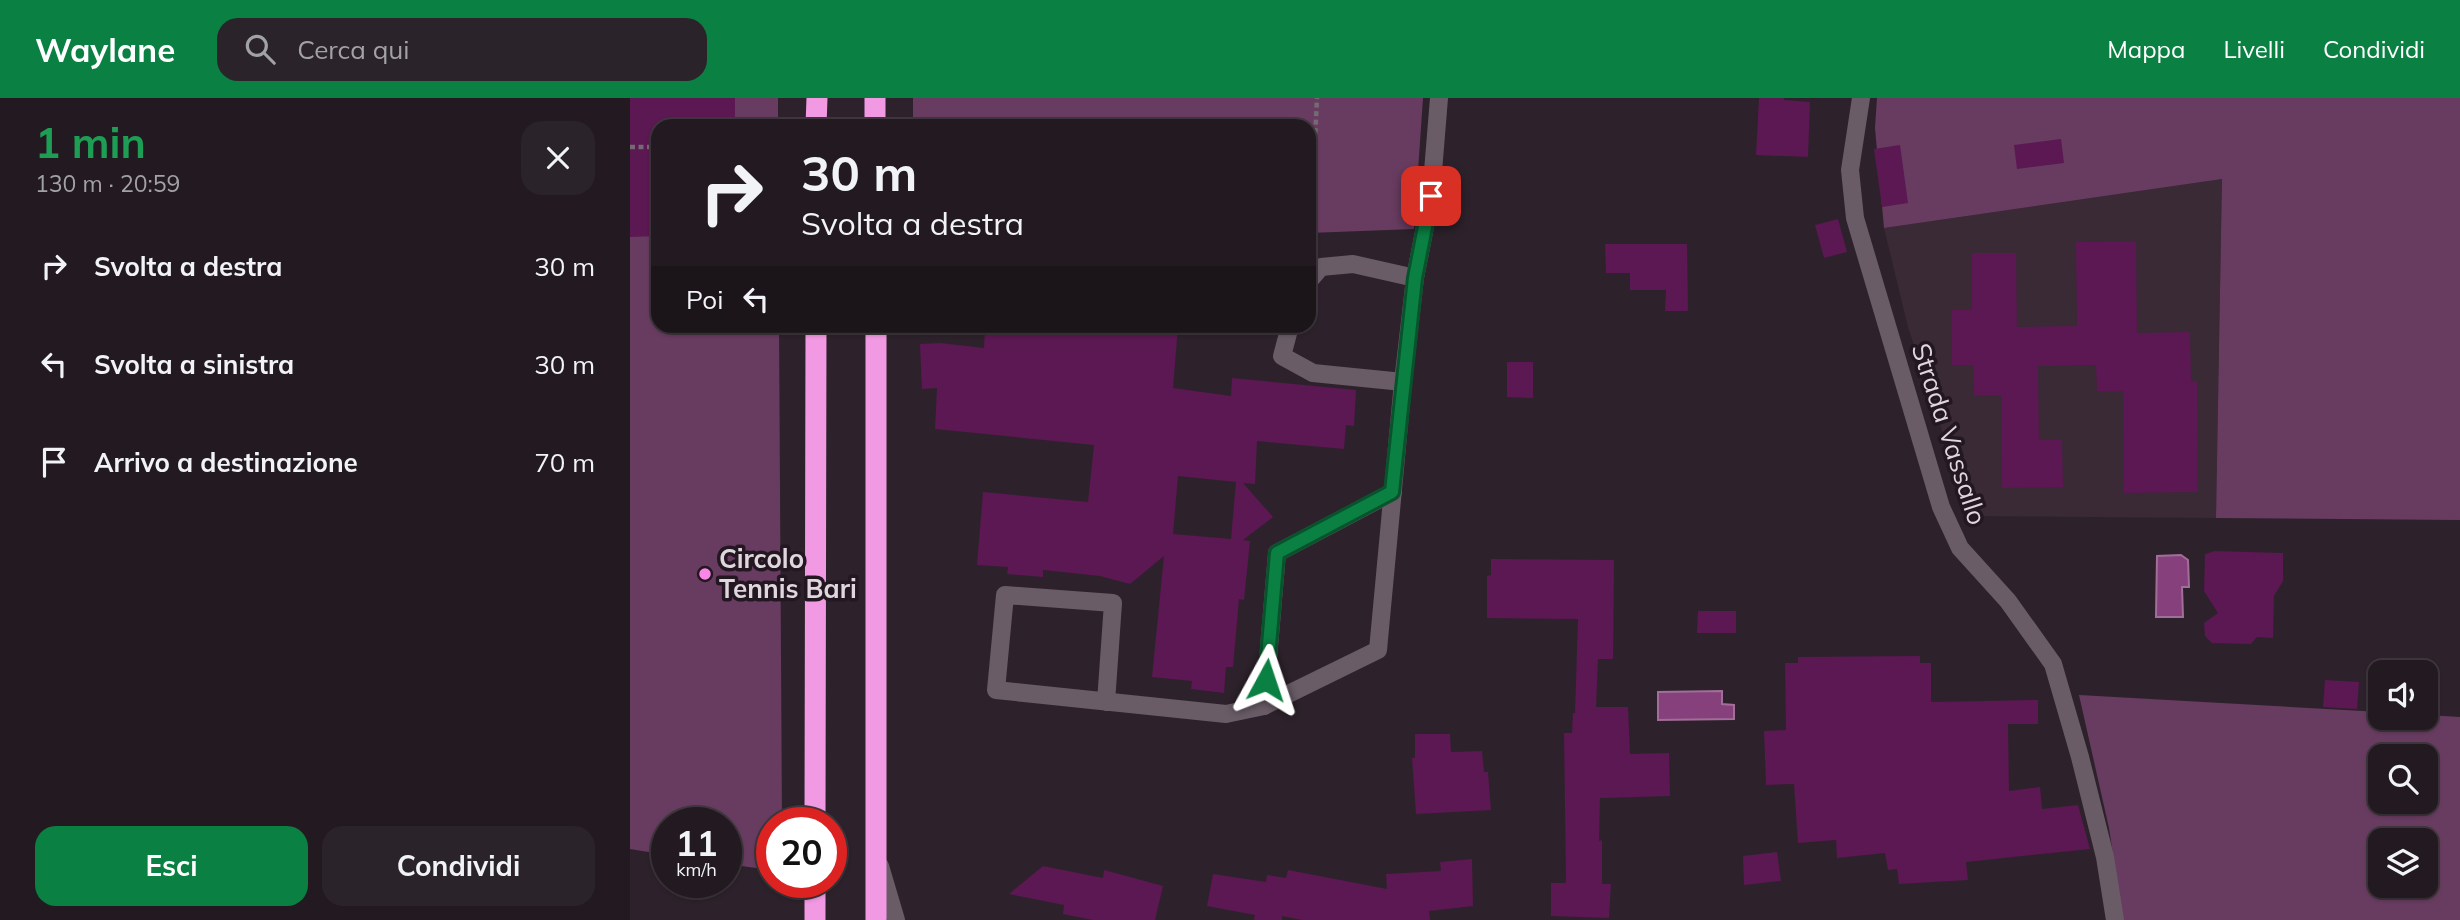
<!DOCTYPE html>
<html lang="it">
<meta charset="utf-8">
<style>
:root{--surface:#221a20;--page:#2a2329;--text:#f1f3f6;--muted:#a2a1a5;--line:#3f383e;--accent:#0b8043}
body{margin:0;font-family:Mulish,sans-serif;background:var(--page);color:var(--text);height:100vh;display:flex;flex-direction:column;font-size:26px;white-space:nowrap}
*{box-sizing:border-box;margin:0}
p{font-size:23px;color:var(--muted)}
.icon{flex:none;width:38px;height:38px;fill:none;stroke:currentColor;stroke-width:2;stroke-linecap:round;stroke-linejoin:round}
.map{position:relative;flex:1;overflow:hidden}
.panel{display:flex;flex-direction:column;background:var(--surface);width:630px}
.panel>*{flex:none}
.top-card{position:absolute;left:21px;top:21px;width:665px;height:214px;border-radius:21px;box-shadow:0 2px 5px #0004,0 0 0 2px var(--line);background:#221a20;color:var(--text);overflow:hidden}
.tools{position:absolute;left:1738px;top:562px;display:grid;gap:14px}
.tools a{display:grid;place-items:center;width:70px;height:70px;border-radius:14px;background:var(--surface);box-shadow:0 2px 5px #0004,0 0 0 2px var(--line);font-size:35px}
.speed{position:absolute;left:21px;top:709px;display:flex;gap:14px;font-size:35px;font-weight:700;text-align:center}
.speed>*{display:grid;place-content:center;width:91px;height:91px;border-radius:50%;background:var(--surface);box-shadow:0 2px 5px #0004,0 0 0 2px var(--line);line-height:1}
.speed small{font-size:18px;font-weight:400}
.speed .limit{border:10px solid #d22;background:#fff;color:#111}
.pin{position:absolute;display:grid;place-items:center;width:60px;height:60px;color:#fff;margin:-30px;border-radius:14px;box-shadow:0 4px 10px #0006}
.me{position:absolute;width:77px;margin:-38px;rotate:5deg;stroke-linejoin:round;filter:drop-shadow(0 0 5px #0008)}
.turn{display:flex;align-items:center;gap:24px;height:147px;padding:0 35px;font-size:32px}
.turn .icon{width:91px;height:91px;stroke-width:2.5}
.turn b{display:block;font-size:49px;line-height:60px}
.then{display:flex;align-items:center;height:66px;padding:0 35px;background:#0003;gap:14px;font-size:26px}
.round{display:grid;place-items:center;flex:none;width:74px;height:74px;border-radius:21px;background:var(--page)}
.overview{display:flex;align-items:center;justify-content:space-between;height:119px;padding:0 35px}
h1{font-size:42px;font-weight:700;line-height:52px;color:#1e9e55}
.primary-button{display:flex;gap:14px;margin-top:auto;padding:14px 35px}
.primary-button a{flex:1;height:80px;border-radius:21px;background:var(--accent);color:#fff;font-size:28px;font-weight:700;line-height:80px;text-align:center}
.primary-button a+a{background:var(--page);color:var(--text)}
ul{padding:0;list-style:none}
li{display:flex;align-items:center;gap:21px;height:98px;padding:0 35px}
li div{flex:1}
li b{display:block;font-size:26px}
li em{font-style:normal}
header{display:flex;align-items:center;gap:42px;box-sizing:border-box;height:98px;padding:0 35px;background:var(--accent);color:#fff}
header strong{font-size:33px}
nav{display:flex;gap:38px;margin-inline-start:auto;font-size:24px}
.search{width:490px;height:63px;background:var(--page);display:flex;align-items:center;gap:18px;box-sizing:border-box;padding:0 24px;border-radius:21px;color:var(--muted);font-size:26px}
main{display:flex;flex:1;min-height:0}
.map>svg:first-child{display:block}
.built{fill:#392a36}
.green{fill:#683c60;fill-rule:evenodd}
.water{fill:#86417c;stroke:#a16e99;stroke-width:2}
.building{fill:#5b1852;fill-rule:evenodd}
.lines{fill:none;stroke-linecap:round;stroke-linejoin:round}
.path{stroke:#746a72;stroke-width:4.5;stroke-dasharray:5 3.5;stroke-linecap:butt}
.minor{stroke:#695c67;stroke-width:18}
.highway{stroke:#f299e3;stroke-width:21}
.route-casing{stroke:#07532c;stroke-width:18}
.route{stroke:#0b8043;stroke-width:12}
.poi-dot{fill:#fa87e7;stroke:#231821;stroke-width:2.5}
.labels{text-anchor:middle;stroke-width:7;stroke-linejoin:round;paint-order:stroke}
.street-label{font-size:26px;fill:#dfd7dd;stroke:#231821}
.poi-label{font-size:26px;font-weight:bold;fill:#dfd7dd;stroke:#231821;text-anchor:start}
</style>
<header>
<strong>Waylane</strong>
<div class="search"><svg class="icon" aria-label="search" viewBox="0 0 24 24"><circle cx="10" cy="10" r="6"/><path d="M15 15l6 6"/></svg>Cerca qui</div>
<nav><a>Mappa</a><a>Livelli</a><a>Condividi</a></nav>
</header>
<main>
<section class="panel">
<div class="overview"><div><h1>1 min</h1><p>130 m · 20:59</p></div><a class="round"><svg class="icon" aria-label="close" viewBox="0 0 24 24"><path d="M6 6l12 12M18 6L6 18"/></svg></a></div>
<ul>
<li><svg class="icon" aria-label="right" viewBox="0 0 24 24"><path d="M7 20v-9h11M14 6l5 5-5 5"/></svg><div><b>Svolta a destra</b></div><em>30 m</em></li>
<li><svg class="icon" aria-label="left" viewBox="0 0 24 24"><path d="M17 20v-9H6M10 6l-5 5 5 5"/></svg><div><b>Svolta a sinistra</b></div><em>30 m</em></li>
<li><svg class="icon" aria-label="arrive" viewBox="0 0 24 24"><path d="M6 21V4h12l-3 4 3 4H6"/></svg><div><b>Arrivo a destinazione</b></div><em>70 m</em></li>
</ul>
<div class="primary-button"><a>Esci</a><a>Condividi</a></div>
</section>
<div class="map">
<svg width="1830" height="822" viewBox="0 0 1830 822">
<rect width="100%" height="100%" fill="#2d222b"/>
<polygon class="built" points="1592,81 1586,420 1340,418 1278,229 1254,130"/>
<g class="green">
<polygon points="0,0 148,0 148,28 28,28 28,228 149,228 152,724 142,724 142,772 96,766 96,724 37,724 37,757 0,751"/>
<polygon points="283,0 793,0 784,131 679,135 679,28 283,28"/>
<polygon points="1247,0 1830,0 1830,422 1586,420 1592,81 1254,130 1245,30"/>
<path d="M1449 597 1750 614V620H1796V617L1830 619V822H1493L1479 730ZM1750 658H1796V704H1750ZM1750 742H1796V788H1750Z"/>
</g>
<g class="water">
<polygon points="1551,457 1558,462 1559,489 1552,489 1553,519 1526,519 1527,458"/>
<polygon points="1092,593 1092,606 1104,607 1104,621 1028,622 1028,594"/>
</g>
<g class="building">
<polygon points="0,0 105,0 105,28 28,28 28,138 0,139"/>
<polygon points="1129,0 1154,0 1154,2 1180,4 1178,59 1126,57"/>
<polygon points="1431,41 1434,65 1387,71 1384,47"/>
<polygon points="1270,47 1278,105 1252,109 1244,51"/>
<polygon points="1208,121 1217,154 1194,160 1185,127"/>
<polygon points="1506,143 1507,235 1560,234 1561,284 1567,283 1568,394 1494,395 1493,293 1467,293 1466,267 1408,268 1409,342 1432,342 1433,389 1372,390 1371,297 1344,297 1343,267 1322,267 1321,212 1342,212 1342,155 1386,155 1387,229 1447,228 1446,144"/>
<polygon points="975,146 1057,146 1058,213 1035,213 1036,192 1000,192 1000,175 976,175"/>
<path d="M355 228H548L543 290 601 298 602 280 726 292 724 328 716 327 714 351 627 343 625 386 613 385 643 419 613 442 620 443 614 502 609 501 603 569H596L594 595 561 591 562 583 522 579 534 458 500 486 470 478 413 472V479L377 476 378 469 347 467 353 394 458 404 464 347 305 331 307 290 292 291 290 246 310 245 354 250ZM548 378 606 384 601 441 543 436Z"/>
<polygon points="877,264 903,264 903,300 877,299"/>
<polygon points="1585,453 1653,455 1653,483 1644,498 1643,540 1627,539 1621,546 1582,545 1575,538 1574,525 1588,515 1574,493 1575,456"/>
<polygon points="861,461 984,462 983,561 968,561 966,609 998,609 1000,656 1039,655 1040,698 970,700 969,743 972,742 972,786 981,786 979,820 921,818 921,785 936,785 934,635 942,635 943,615 945,615 948,521 857,520 857,478 861,477"/>
<polygon points="1068,513 1106,513 1106,535 1067,535"/>
<polygon points="1290,558 1290,565 1301,565 1301,604 1408,602 1408,626 1378,626 1379,693 1410,689 1412,711 1448,707 1460,751 1336,764 1338,782 1269,786 1267,771 1258,772 1255,755 1207,760 1206,742 1168,745 1164,686 1136,687 1134,633 1156,632 1155,565 1168,565 1168,559"/>
<polygon points="1695,582 1729,584 1727,611 1693,609"/>
<polygon points="785,636 820,636 821,654 852,653 854,674 858,674 861,712 786,716 782,660 785,660"/>
<polygon points="1147,754 1151,783 1114,787 1113,758"/>
<polygon points="842,761 843,808 799,813 800,822 672,822 652,818 652,822 624,822 625,817 577,808 583,776 636,784 637,777 656,780 658,772 757,791 756,776 811,773 810,764"/>
<polygon points="413,768 473,780 474,772 533,788 525,822 463,822 433,816 434,807 379,796"/>
</g>
<g class="lines">
<g class="path">
<polyline points="0,49 28,49"/>
<polyline points="682,103 687,0"/>
</g>
<g class="minor">
<polyline points="1231,0 1220,72 1225,120 1311,409 1330,450 1378,503 1423,566 1450,659 1475,759 1485,822"/>
<polyline points="679,183 691,169 723,166 785,180"/>
<polyline points="660,228 652,258 683,275 773,284"/>
<polyline points="476,604 483,505 375,497 366,592 596,616 634,608 748,552 773,284 785,180 801,98 809,0"/>
<polyline points="634,608 647,455 763,394"/>
<polyline points="250,768 266,822"/>
</g>
<g class="highway">
<polyline points="245,0 245,28"/>
<polyline points="186,28 187,0"/>
<polyline points="246,228 246,822"/>
<polyline points="185,724 186,228"/>
<polyline points="185,822 185,784"/>
</g>
</g>
<g class="lines">
<g class="route-casing">
<polyline id="route" points="636,582 647,455 762,394 785,180 801,98"/>
</g>
<use href="#route" class="route"/>
</g>
<circle class="poi-dot" cx="75" cy="476" r="7"/>
<g class="labels">
<g class="street-label">
<text transform="translate(1319 336) rotate(72)" y="9">Strada Vassallo</text>
</g>
<g class="poi-label">
<text x="89" y="470">Circolo<tspan x="89" dy="30">Tennis Bari</tspan></text>
</g>
</g>
</svg>
<div class="tools">
<a><svg class="icon" aria-label="sound" viewBox="0 0 24 24"><path d="M4 9h4l5-4v14l-5-4H4zM17 9q2 3 0 6"/></svg></a>
<a><svg class="icon" aria-label="search" viewBox="0 0 24 24"><circle cx="10" cy="10" r="6"/><path d="M15 15l6 6"/></svg></a>
<a><svg class="icon" aria-label="layers" viewBox="0 0 24 24"><path d="M12 4l9 5-9 5-9-5zM3 14l9 5 9-5"/></svg></a>
</div>
<div class="speed"><div>11<small>km/h</small></div><div class="limit">20</div></div>
<div class="pin" style="left:801px;top:98px;background:#d93025"><svg class="icon" aria-label="arrive" viewBox="0 0 24 24"><path d="M6 21V4h12l-3 4 3 4H6"/></svg></div>
<svg class="me" style="left:636px;top:582px" viewBox="-20 -20 40 40"><path d="M0-17L14 15 0 8-14 15z" fill="#0b8043" stroke="#fff" stroke-width="4"/></svg>
<div class="top-card">
<div class="turn"><svg class="icon" aria-label="right" viewBox="0 0 24 24"><path d="M7 20v-9h11M14 6l5 5-5 5"/></svg><div><b>30 m</b>Svolta a destra</div></div>
<div class="then">Poi<svg class="icon" aria-label="left" viewBox="0 0 24 24"><path d="M17 20v-9H6M10 6l-5 5 5 5"/></svg></div>
</div>
</div>
</main>
